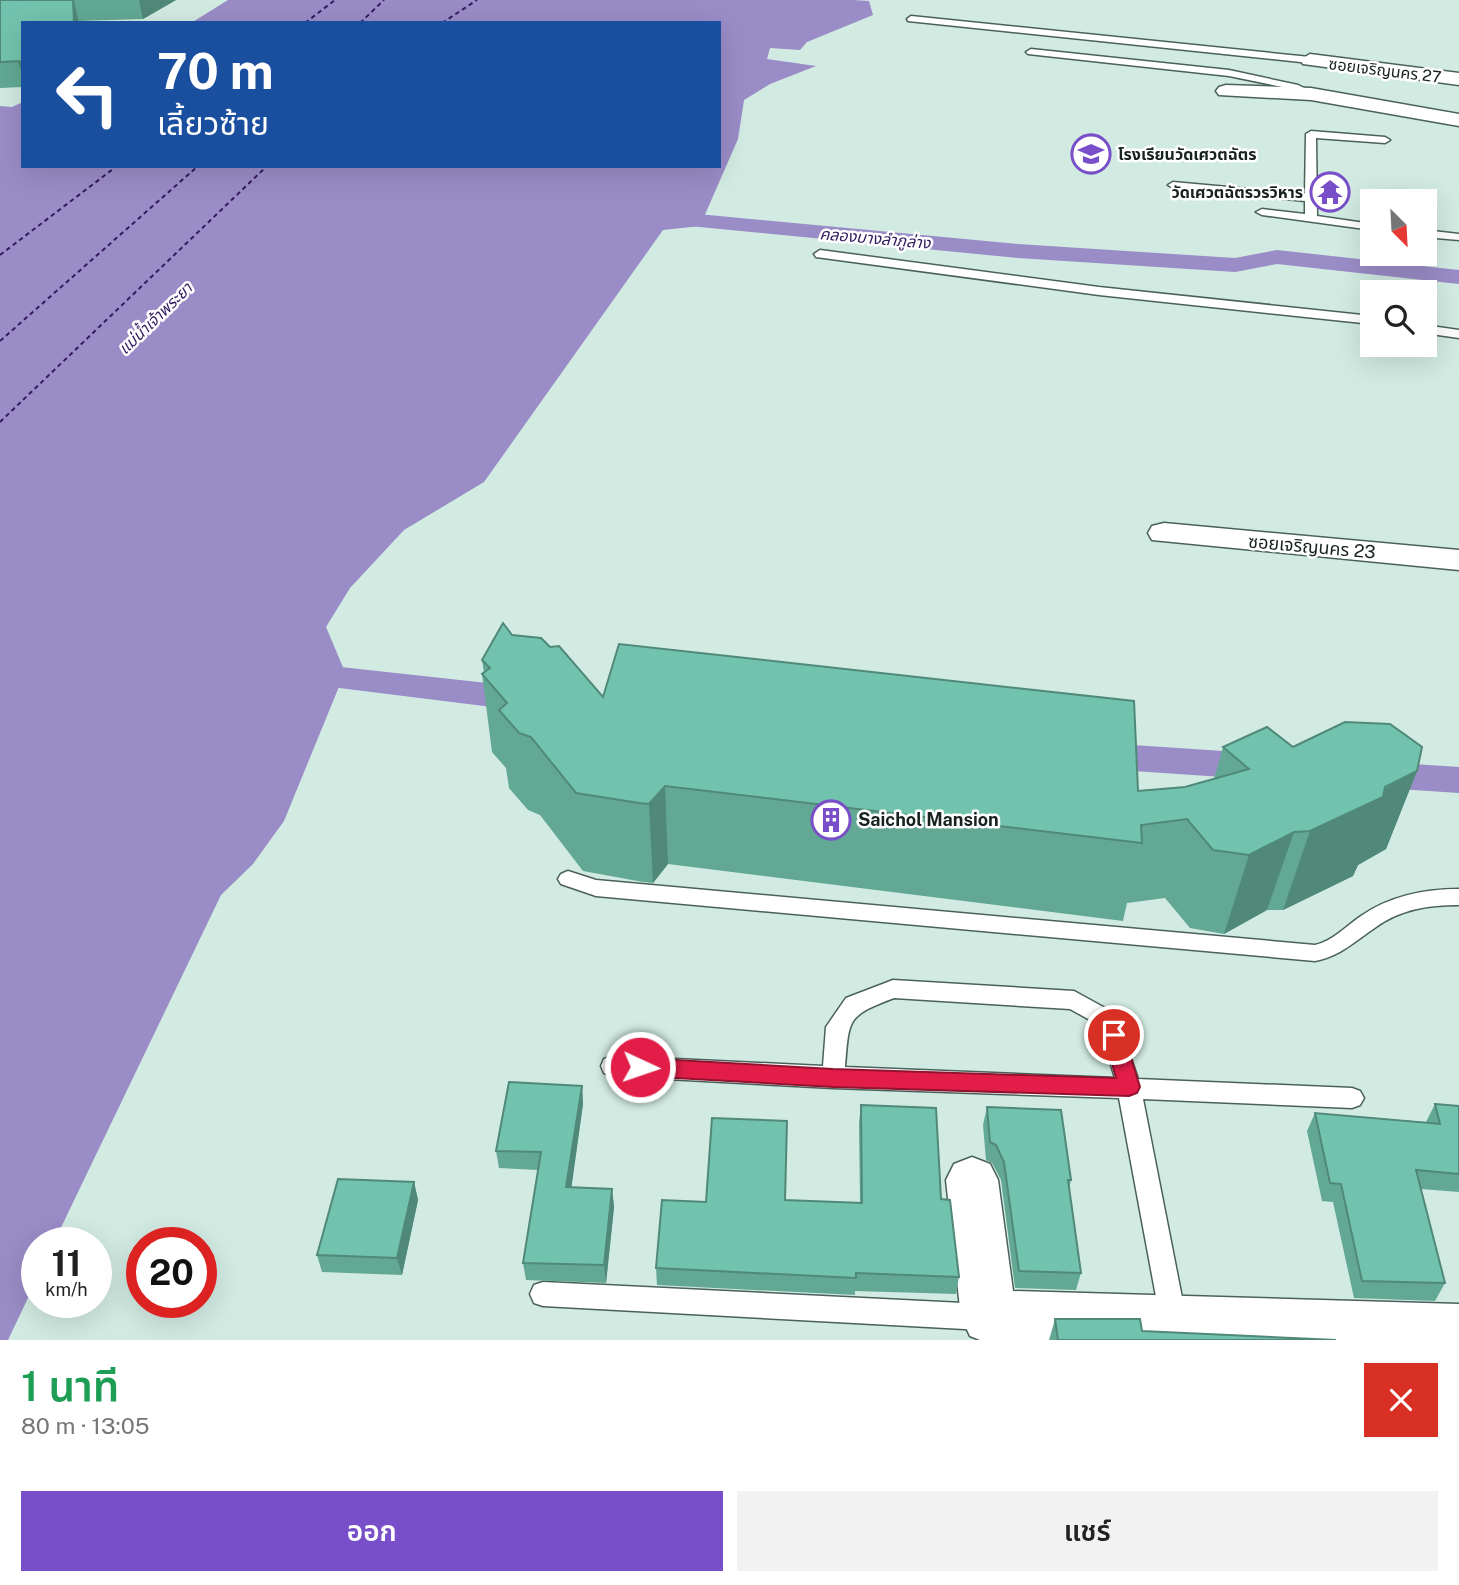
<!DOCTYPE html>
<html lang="th">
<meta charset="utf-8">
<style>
:root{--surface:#fff;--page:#f2f2f2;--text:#222;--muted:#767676;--accent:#784fc8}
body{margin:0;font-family:"Public Sans","Noto Sans Thai",sans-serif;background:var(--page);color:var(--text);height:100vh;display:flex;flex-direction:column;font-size:26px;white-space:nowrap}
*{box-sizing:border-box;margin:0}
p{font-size:23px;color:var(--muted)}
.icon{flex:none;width:38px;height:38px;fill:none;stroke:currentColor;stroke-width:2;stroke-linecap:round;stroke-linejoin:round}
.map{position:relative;height:1340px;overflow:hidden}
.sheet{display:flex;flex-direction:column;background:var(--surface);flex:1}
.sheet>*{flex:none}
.guide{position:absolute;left:21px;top:21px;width:700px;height:147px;border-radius:0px;box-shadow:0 7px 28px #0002;background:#1a4fa0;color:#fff;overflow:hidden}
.needle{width:46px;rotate:156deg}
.controls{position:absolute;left:1360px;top:189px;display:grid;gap:14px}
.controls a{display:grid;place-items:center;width:77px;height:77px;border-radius:0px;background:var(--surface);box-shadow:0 7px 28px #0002;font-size:35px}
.speed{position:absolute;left:21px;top:1227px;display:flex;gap:14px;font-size:35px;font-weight:700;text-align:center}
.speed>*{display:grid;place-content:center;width:91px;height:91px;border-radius:50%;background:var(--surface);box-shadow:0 7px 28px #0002;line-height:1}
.speed small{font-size:18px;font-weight:400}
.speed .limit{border:10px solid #d22;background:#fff;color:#111}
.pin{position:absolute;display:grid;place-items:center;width:60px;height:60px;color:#fff;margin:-30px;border:4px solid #fff;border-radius:50%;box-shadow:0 2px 7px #0007}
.me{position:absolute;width:77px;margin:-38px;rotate:93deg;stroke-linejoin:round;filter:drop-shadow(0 0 5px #0008)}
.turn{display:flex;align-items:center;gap:24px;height:147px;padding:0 21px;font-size:32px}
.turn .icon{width:91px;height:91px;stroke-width:2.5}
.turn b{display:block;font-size:49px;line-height:60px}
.round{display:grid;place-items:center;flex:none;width:74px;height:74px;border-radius:0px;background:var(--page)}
.head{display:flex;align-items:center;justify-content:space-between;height:119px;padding:0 21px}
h1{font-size:42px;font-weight:600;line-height:52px;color:#1e9e55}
.cta{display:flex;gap:14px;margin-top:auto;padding:14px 21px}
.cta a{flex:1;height:80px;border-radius:0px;background:var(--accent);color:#fff;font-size:28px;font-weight:600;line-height:80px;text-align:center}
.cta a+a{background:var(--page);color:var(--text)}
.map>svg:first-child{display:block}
.water{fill:#9a8cc7}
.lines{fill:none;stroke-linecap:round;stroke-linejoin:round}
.canal{fill:#9a8cc7;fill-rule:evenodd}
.ferry{stroke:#341b61;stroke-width:2;stroke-dasharray:4.5 3.5;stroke-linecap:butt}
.lane-casing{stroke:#4a615a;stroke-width:3}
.street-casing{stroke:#4a615a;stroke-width:3}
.lane{fill:#fff;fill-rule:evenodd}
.street{fill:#fff;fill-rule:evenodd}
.wall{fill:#62a895}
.shaded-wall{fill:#508879}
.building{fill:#72c3ad;stroke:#508879;stroke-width:2}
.route{fill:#e11d48;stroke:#92132f;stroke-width:2}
.labels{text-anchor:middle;stroke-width:5;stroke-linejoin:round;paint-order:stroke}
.far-street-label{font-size:16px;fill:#18221f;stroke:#fff}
.far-poi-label{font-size:16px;font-weight:bold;fill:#18221f;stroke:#fff;text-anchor:start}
.far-water-label{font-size:16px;font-style:italic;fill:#341b61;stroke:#fff}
.street-label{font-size:18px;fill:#18221f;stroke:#fff}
.poi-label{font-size:18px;font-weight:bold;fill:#18221f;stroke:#fff;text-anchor:start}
</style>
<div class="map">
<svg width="1459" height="1340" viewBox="0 0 1459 1340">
<rect width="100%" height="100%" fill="#d1eae2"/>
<polygon class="water" points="228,0 853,0 869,1 873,15 807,42 800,50 770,48 767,59 816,66 770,84 744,100 738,139 700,226 663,230 484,482 404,530 350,588 326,627 345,672 284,821 253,864 221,895 54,1242 37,1242 37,1279 8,1340 0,1340 0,106 12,107 23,102 23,166 719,166 719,23 191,23"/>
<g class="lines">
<g class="canal">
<polygon points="656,210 1018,244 1235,258 1277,250 1459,270 1459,284 1277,264 1235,272 1018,258 648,222 645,217 648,212"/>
<polygon points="295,662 532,688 545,692 550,700 545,708 532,712 283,681 277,673 283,665"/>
<polygon points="1089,742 1267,754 1280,758 1286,767 1280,776 1267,780 1089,768 1076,764 1070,755 1076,746"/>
<polygon points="1368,761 1459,767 1459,793 1368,787 1355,783 1349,774 1355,765"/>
</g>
<g class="ferry">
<polyline points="305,23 335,0"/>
<polyline points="360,23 384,0"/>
<polyline points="442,23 477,0"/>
<polyline points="0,255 117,166"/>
<polyline points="0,341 198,166"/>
<polyline points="0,422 267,166"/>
</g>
<g class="lane-casing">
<g id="lane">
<polygon points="911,16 1310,57 1315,60 1310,63 908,21 907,19"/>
<polygon points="1031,49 1229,70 1298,85 1316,94 1311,97 1292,89 1229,76 1028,54 1026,52"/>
<polygon points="1311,131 1385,137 1390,140 1385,143 1316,138 1317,216 1372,224 1372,230 1262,215 1256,212 1262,209 1305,214 1305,201 1173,188 1168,185 1173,182 1305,194 1306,134"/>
<polygon points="1424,230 1459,234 1459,240 1424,237"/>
<polygon points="820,250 1099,287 1372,316 1372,324 1099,295 816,257 814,254"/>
<polygon points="1424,325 1459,330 1459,338 1424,333"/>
<path d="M568 871 596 880 1315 945C1333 941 1346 926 1361 916 1390 896 1424 889 1459 889V905C1429 905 1401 909 1376 927 1355 941 1341 956 1315 961L596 896 561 884 558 879 561 874Z"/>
<path d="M893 980 1074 991 1116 1014 1138 1079 1352 1088 1360 1091 1364 1098 1360 1105 1352 1108 1143 1099 1186 1318 1182 1327 1173 1331 1164 1327 1160 1318 1119 1098 833 1088 612 1076 604 1073 601 1066 604 1059 612 1056 823 1066 826 1027 846 998ZM894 998 1070 1009 1099 1025 1115 1078 845 1067C849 1018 847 1016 894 998Z"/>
<polygon points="543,1282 983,1304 992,1308 996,1317 992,1326 983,1330 543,1306 534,1303 530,1294 534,1285"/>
</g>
</g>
<g class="street-casing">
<g id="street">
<polygon points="1310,54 1459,73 1459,85 1303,64 1300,60"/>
<polygon points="1226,85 1311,88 1459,114 1459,126 1311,100 1219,95 1216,91 1219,87"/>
<polygon points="1164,523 1459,550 1459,570 1152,540 1148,533 1152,526"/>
<polygon points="972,1157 990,1164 998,1180 1013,1291 1459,1304 1459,1340 980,1340 970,1336 961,1317 946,1180 954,1164"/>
</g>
</g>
<use href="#lane" class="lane"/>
<use href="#street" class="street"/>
</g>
<g class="wall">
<polygon points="0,0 176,0 143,19 79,21 79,23 23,23 23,87 0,88"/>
<polygon points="512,635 550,647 603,697 1138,791 1185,787 1214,779 1223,747 1293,747 1417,771 1386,849 1358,865 1353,876 1283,910 1267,910 1224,934 1190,928 1165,898 1127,903 1123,921 668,864 653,883 643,882 583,871 540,815 528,810 509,788 506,768 492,752 482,674 484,673 482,660"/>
<polygon points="582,1086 583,1104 571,1188 612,1189 614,1207 606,1283 526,1280 523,1263 538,1170 499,1168 496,1151"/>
<polygon points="1435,1104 1459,1106 1459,1192 1421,1189 1445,1283 1435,1301 1354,1298 1333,1202 1322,1201 1307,1131 1315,1113 1426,1122"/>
<polygon points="861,1105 941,1199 959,1277 956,1294 855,1291 855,1295 657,1285 656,1268 706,1202 785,1200 860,1203 859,1123"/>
<polygon points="987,1107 1071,1180 1069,1189 1081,1273 1076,1290 1015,1288 1001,1180 992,1163 986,1160 983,1125"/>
<polygon points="414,1182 418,1200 402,1275 322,1272 317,1255"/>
<polygon points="1055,1319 1142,1331 1336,1340 1049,1340"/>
</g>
<g class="shaded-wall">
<polygon points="73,0 74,0 79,23 74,23"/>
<polygon points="139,0 176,0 143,19"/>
<polygon points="18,61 23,61 23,77"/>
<polygon points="1417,771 1386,849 1358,865 1353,876 1283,910 1310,831"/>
<polygon points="665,786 668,864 653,883 649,804"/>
<polygon points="1294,832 1267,910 1224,934 1249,855"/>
<polygon points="582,1086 583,1104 569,1205 566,1187"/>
<polygon points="414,1182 418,1200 402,1275 397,1258"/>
<polygon points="612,1189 614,1207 606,1283 604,1265"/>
</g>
<g class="building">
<polygon points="0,0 73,0 74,23 23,23 23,61 0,62"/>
<polygon points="503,623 512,635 541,638 550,647 559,646 603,697 619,644 1134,701 1138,791 1185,787 1249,769 1223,747 1267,727 1293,747 1345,722 1390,724 1422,747 1417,771 1385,787 1383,797 1310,831 1294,832 1249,855 1213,850 1187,819 1141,825 1142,843 665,786 649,804 639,803 576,793 531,737 519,733 499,710 507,703 482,674 490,668 482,660"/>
<polygon points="509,1082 582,1086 566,1187 612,1189 604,1265 523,1263 541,1152 496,1151"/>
<polygon points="1435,1104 1459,1106 1459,1174 1416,1170 1445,1283 1362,1281 1341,1184 1330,1183 1315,1113 1440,1124"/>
<polygon points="861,1105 936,1108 941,1199 950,1200 959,1277 856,1273 856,1278 656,1268 662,1200 706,1202 712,1118 787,1121 785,1200 862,1203"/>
<polygon points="987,1107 1061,1110 1071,1180 1068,1180 1081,1273 1019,1271 1004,1162 996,1145 990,1142"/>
<polygon points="338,1179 414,1182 397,1258 317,1255"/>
<polygon points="1055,1319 1140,1319 1142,1331 1336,1340 1058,1340"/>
</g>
<polygon class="route" points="1114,1027 1121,1030 1124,1035 1140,1087 1137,1093 1129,1096 833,1087 640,1076 633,1073 630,1067 633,1061 640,1058 833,1069 1116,1078 1104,1035 1107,1030"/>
<defs>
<g id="school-ring" transform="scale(2.0125)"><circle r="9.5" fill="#fff" stroke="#784fc8" stroke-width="1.5"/><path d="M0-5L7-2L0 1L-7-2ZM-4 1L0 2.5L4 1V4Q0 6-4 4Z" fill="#784fc8"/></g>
<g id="temple-ring" transform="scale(2.0125)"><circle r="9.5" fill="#fff" stroke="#784fc8" stroke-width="1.5"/><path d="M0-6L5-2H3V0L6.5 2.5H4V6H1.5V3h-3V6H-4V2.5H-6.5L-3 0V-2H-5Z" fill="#784fc8"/></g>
<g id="building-ring" transform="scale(2.0125)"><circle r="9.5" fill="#fff" stroke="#784fc8" stroke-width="1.5"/><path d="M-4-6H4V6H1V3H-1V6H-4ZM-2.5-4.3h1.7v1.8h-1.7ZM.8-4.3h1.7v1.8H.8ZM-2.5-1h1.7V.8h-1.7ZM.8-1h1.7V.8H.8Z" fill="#784fc8"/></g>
</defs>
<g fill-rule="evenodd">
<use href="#school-ring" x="1091" y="154"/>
<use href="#temple-ring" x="1330" y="192"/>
<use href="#building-ring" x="831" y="820"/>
</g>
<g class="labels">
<g class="far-street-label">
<text transform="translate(1385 70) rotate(7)" y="6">ซอยเจริญนคร 27</text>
</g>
<g class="far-poi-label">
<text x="1118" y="160">โรงเรียนวัดเศวตฉัตร</text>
<text x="1303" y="198" text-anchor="end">วัดเศวตฉัตรวรวิหาร</text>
</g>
<g class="far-water-label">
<text transform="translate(875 238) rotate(5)" y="6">คลองบางลำภูล่าง</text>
<text transform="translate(155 318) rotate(-44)" y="6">แม่น้ำเจ้าพระยา</text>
</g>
<g class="street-label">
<text transform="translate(1312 547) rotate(5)" y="6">ซอยเจริญนคร 23</text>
</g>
<g class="poi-label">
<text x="858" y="826">Saichol Mansion</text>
</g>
</g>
</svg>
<div class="controls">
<a><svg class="needle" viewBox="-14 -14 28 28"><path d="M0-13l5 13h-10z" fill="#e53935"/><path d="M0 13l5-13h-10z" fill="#767676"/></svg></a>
<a><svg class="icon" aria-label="search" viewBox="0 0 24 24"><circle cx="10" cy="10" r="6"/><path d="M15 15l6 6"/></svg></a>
</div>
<div class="speed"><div>11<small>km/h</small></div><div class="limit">20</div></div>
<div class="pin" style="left:1114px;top:1035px;background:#d93025"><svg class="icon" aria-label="arrive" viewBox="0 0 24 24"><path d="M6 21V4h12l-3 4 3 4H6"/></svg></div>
<svg class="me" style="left:640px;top:1067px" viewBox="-20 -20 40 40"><circle r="17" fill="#e11d48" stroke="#fff" stroke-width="3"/><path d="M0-11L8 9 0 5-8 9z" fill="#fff"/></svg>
<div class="guide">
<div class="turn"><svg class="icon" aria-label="left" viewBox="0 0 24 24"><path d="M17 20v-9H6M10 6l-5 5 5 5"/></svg><div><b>70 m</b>เลี้ยวซ้าย</div></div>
</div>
</div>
<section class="sheet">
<div class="head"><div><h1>1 นาที</h1><p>80 m · 13:05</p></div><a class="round" style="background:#d93025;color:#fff"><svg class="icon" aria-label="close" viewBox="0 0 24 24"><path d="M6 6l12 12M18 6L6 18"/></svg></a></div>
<div class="cta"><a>ออก</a><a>แชร์</a></div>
</section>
